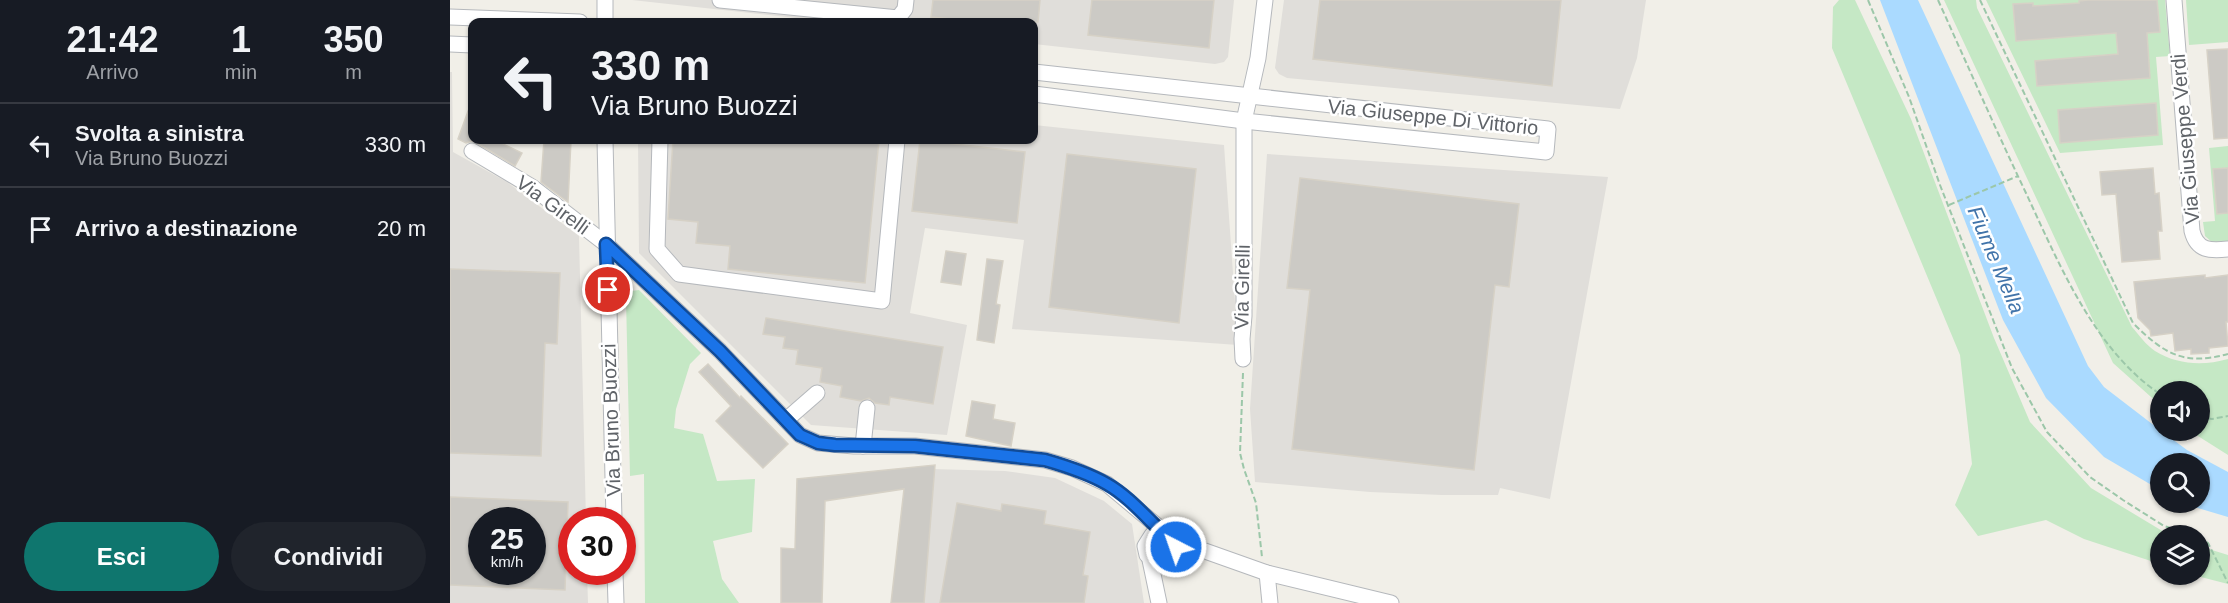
<!DOCTYPE html>
<html lang="it">
<style>
:root{--surface:#171b24;--page:#20242c;--text:#f1f3f6;--muted:#9ea1a6;--line:#363941;--accent:#0f766e}
body{margin:0;font-family:Arial,sans-serif;background:var(--page);color:var(--text);height:100vh;display:flex;flex-direction:column;font-size:22px;white-space:nowrap}
*{box-sizing:border-box;margin:0}
p{font-size:20px;color:var(--muted)}
.icon{flex:none;width:33px;height:33px;fill:none;stroke:currentColor;stroke-width:2;stroke-linecap:round;stroke-linejoin:round}
.map{position:relative;flex:1;overflow:hidden}
.drawer{display:flex;flex-direction:column;background:var(--surface);width:450px}
.drawer>*{flex:none}
.hud{position:absolute;left:18px;top:18px;width:570px;height:126px;border-radius:12px;box-shadow:0 2px 4px #0004;background:#171b24;color:var(--text);overflow:hidden}
.controls{position:absolute;left:1700px;top:381px;display:grid;gap:12px}
.controls a{display:grid;place-items:center;width:60px;height:60px;border-radius:50%;background:var(--surface);box-shadow:0 2px 4px #0004;font-size:30px}
.speed{position:absolute;left:18px;top:507px;display:flex;gap:12px;font-size:30px;font-weight:700;text-align:center}
.speed>*{display:grid;place-content:center;width:78px;height:78px;border-radius:50%;background:var(--surface);box-shadow:0 2px 4px #0004;line-height:1}
.speed small{font-size:15px;font-weight:400}
.speed .limit{border:9px solid #d22;background:#fff;color:#111}
.pin{position:absolute;display:grid;place-items:center;width:51px;height:51px;color:#fff;margin:-26px;border:3px solid #fff;border-radius:50%;box-shadow:0 2px 6px #0007}
.me{position:absolute;width:66px;margin:-33px;rotate:319deg;stroke-linejoin:round;filter:drop-shadow(0 0 4px #0008)}
.turn{display:flex;align-items:center;gap:21px;height:126px;padding:0 24px;font-size:27px}
.turn .icon{width:78px;height:78px;stroke-width:2.5}
.turn b{display:block;font-size:42px;line-height:51px}
.eta{display:flex;justify-content:space-evenly;align-items:center;height:102px;text-align:center}
.eta b{font-size:36px;font-weight:800;line-height:42px}
.action{display:flex;gap:12px;margin-top:auto;padding:12px 24px}
.action a{flex:1;height:69px;border-radius:36px;background:var(--accent);color:#fff;font-size:24px;font-weight:800;line-height:69px;text-align:center}
.action a+a{background:var(--page);color:var(--text)}
ul{padding:0;list-style:none}
li{display:flex;align-items:center;gap:18px;height:84px;padding:0 24px;border-top:2px solid var(--line)}
li div{flex:1}
li b{display:block;font-size:22px}
li em{font-style:normal}
main{display:flex;flex:1;min-height:0}
.map>svg:first-child{display:block}
.industrial{fill:#e0deda;fill-rule:evenodd}
.green{fill:#c5e8c5}
.water{fill:#aadaff}
.building{fill:#cccac5;stroke:#d6d1c6;stroke-width:1.5;fill-rule:evenodd}
.lines{fill:none;stroke-linecap:round;stroke-linejoin:round}
.minor-casing{stroke:#b5b8bc;stroke-width:17}
.path{stroke:#9cc7a9;stroke-width:2;stroke-dasharray:6 3;stroke-linecap:butt}
.minor{stroke:#fff;stroke-width:15}
.route-casing{stroke:#114b97;stroke-width:15}
.route{stroke:#1a73e8;stroke-width:10}
.labels{text-anchor:middle;stroke-width:5;stroke-linejoin:round;paint-order:stroke}
.street-label{font-size:20px;fill:#5f6368;stroke:#fff}
.water-label{font-size:21px;font-style:italic;fill:#4174aa;stroke:#fff}
</style>
<main>
<section class="drawer">
<div class="eta">
<div><b>21:42</b><p>Arrivo</p></div>
<div><b>1</b><p>min</p></div>
<div><b>350</b><p>m</p></div>
</div>
<ul>
<li><svg class="icon" aria-label="left" viewBox="0 0 24 24"><path d="M17 20v-9H6M10 6l-5 5 5 5"/></svg><div><b>Svolta a sinistra</b><p>Via Bruno Buozzi</p></div><em>330 m</em></li>
<li><svg class="icon" aria-label="arrive" viewBox="0 0 24 24"><path d="M6 21V4h12l-3 4 3 4H6"/></svg><div><b>Arrivo a destinazione</b></div><em>20 m</em></li>
</ul>
<div class="action"><a>Esci</a><a>Condividi</a></div>
</section>
<div class="map">
<svg width="1778" height="603" viewBox="0 0 1778 603">
<rect width="100%" height="100%" fill="#f1efe8"/>
<g class="industrial">
<polygon points="182,0 784,0 778,57 774,62 765,64 584,44 584,22 383,22"/>
<polygon points="834,0 1196,0 1187,58 1170,109 837,78 829,74 825,68"/>
<path d="M0 72H2L3 152 57 182 129 236 136 520H122V572H137L138 603H0ZM32 520H82V572H32Z"/>
<polygon points="584,125 774,145 788,345 562,329 574,240 475,228 460,313 517,325 497,435 361,425 189,253 188,140 584,140"/>
<polygon points="817,154 1158,177 1100,499 1050,488 1048,495 992,495 920,492 805,482 800,409"/>
<polygon points="481,469 555,471 605,478 654,501 682,524 694,603 469,603"/>
</g>
<g class="green">
<polygon points="1389,0 1405,0 1461,119 1544,338 1580,422 1641,488 1719,535 1710,536 1710,564 1634,539 1596,520 1528,536 1505,505 1522,464 1510,355 1382,48 1383,7"/>
<path d="M1494 0H1526L1527 8 1682 327C1689 335 1696 345 1705 351 1728 365 1753 366 1778 359V455L1740 431 1749 430V392H1710V405L1663 363Z"/>
<polygon points="1536,0 1715,0 1720,56 1706,57 1713,145 1610,153"/>
<polygon points="1736,0 1778,0 1778,42 1739,45"/>
<polygon points="1778,146 1778,242 1763,243 1755,236 1753,222 1765,221 1759,148"/>
<polygon points="189,290 251,353 240,364 226,409 224,428 253,434 267,481 305,479 302,532 263,541 272,579 289,603 195,603 194,474 180,476 176,298 181,291"/>
<polygon points="1749,546 1778,555 1778,584 1743,575 1749,574"/>
</g>
<polygon class="water" points="1430,0 1468,0 1638,366 1654,387 1710,430 1737,450 1778,472 1778,517 1731,503 1749,502 1749,464 1710,464 1710,490 1654,457 1596,398 1553,320"/>
<g class="building">
<polygon points="483,0 590,0 588,22 532,22 481,17"/>
<polygon points="642,0 764,0 759,48 638,35"/>
<polygon points="870,0 1111,0 1102,86 863,59"/>
<polygon points="1638,0 1707,0 1710,32 1697,33 1700,78 1587,86 1585,61 1668,54 1666,33 1566,41 1563,4 1583,3 1583,6 1629,3 1629,1"/>
<polygon points="1778,49 1778,138 1764,139 1757,50"/>
<polygon points="21,103 22,103 22,140 45,140 72,153 65,166 27,143 22,141 16,143 8,139"/>
<polygon points="1706,103 1708,135 1610,143 1608,110"/>
<polygon points="94,140 121,140 118,202 91,182"/>
<polygon points="223,140 429,140 415,283 278,269 280,246 246,243 248,222 218,219"/>
<polygon points="470,140 575,152 567,223 462,211"/>
<polygon points="617,154 746,169 729,323 599,307"/>
<polygon points="1703,168 1705,194 1709,193 1712,231 1708,231 1710,259 1672,262 1666,194 1652,195 1650,172"/>
<polygon points="1778,168 1778,213 1767,214 1763,169"/>
<polygon points="850,178 1069,204 1059,287 1045,285 1024,470 842,449 860,290 837,288"/>
<polygon points="496,251 516,254 511,285 491,282"/>
<polygon points="537,259 553,261 546,304 550,305 544,343 527,340"/>
<polygon points="0,269 110,273 107,344 95,343 91,456 0,453"/>
<polygon points="1755,275 1755,278 1778,275 1778,322 1776,322 1778,346 1759,348 1759,353 1741,354 1741,349 1725,351 1723,333 1701,336 1700,330 1688,318 1684,282"/>
<polygon points="316,318 493,347 483,404 440,397 439,405 425,403 419,398 411,401 390,397 392,386 370,382 372,368 346,364 348,350 333,348 335,337 313,334"/>
<polygon points="258,364 290,398 291,396 338,444 313,468 266,421 281,406 249,372"/>
<polygon points="522,401 545,405 543,419 565,423 561,446 516,436"/>
<polygon points="485,465 474,603 441,603 454,489 375,501 372,603 331,603 331,548 345,549 347,479"/>
<path d="M0 497 118 502 115 590 0 585ZM32 520H82V572H32Z"/>
<polygon points="507,503 551,511 552,504 596,511 594,524 640,532 633,575 638,576 634,603 490,603"/>
</g>
<g class="lines">
<g class="minor-casing">
<g id="minor">
<polyline points="155,0 155,22"/>
<polyline points="270,0 448,18 455,9 456,0"/>
<path d="M1724 0 1742 231C1747 251 1760 251 1778 249"/>
<polyline points="0,17 130,22"/>
<polyline points="0,44 22,45"/>
<polyline points="584,72 1098,129 1096,152 794,121 584,94"/>
<polyline points="155,140 164,520"/>
<polyline points="210,140 207,249 229,274 432,301 447,140"/>
<polyline points="22,151 82,187 156,244 270,351 350,435 368,443 404,446 465,446 595,460 622,468 657,484 724,540 726,547 724,555 719,561 706,563 697,555 695,546 702,535 712,532"/>
<polyline points="793,359 792,339 794,316 794,121 808,58 815,0"/>
<polyline points="336,420 367,393"/>
<polyline points="413,446 417,408"/>
<polyline points="724,540 817,573 941,603"/>
<polyline points="700,560 709,603"/>
<polyline points="165,572 166,603"/>
<polyline points="817,573 820,603"/>
</g>
</g>
<g class="path">
<polyline points="1418,0 1459,97 1490,185 1562,368 1597,432 1640,477 1673,500 1714,526 1746,536"/>
<path d="M1488 0C1517 64 1545 128 1575 191 1608 261 1643 349 1710 394"/>
<path d="M1530 0 1683 323C1714 354 1734 366 1778 354"/>
<polyline points="1499,205 1568,176"/>
<polyline points="793,373 790,453 794,469 806,503 812,557"/>
<polyline points="1749,417 1762,419 1778,416"/>
<polyline points="1749,537 1758,543 1778,583"/>
</g>
<use href="#minor" class="minor"/>
</g>
<g class="lines">
<g class="route-casing">
<path id="route" d="M158 290 156 244 270 351 350 435 368 443 385 445 465 446 595 460C616 466 638 473 657 484 678 496 694 515 711 531 718 537 723 537 726 547"/>
</g>
<use href="#route" class="route"/>
</g>
<g class="labels">
<g class="street-label">
<text transform="translate(983 117) rotate(6)" y="7">Via Giuseppe Di Vittorio</text>
<text transform="translate(1735 139) rotate(-95)" y="7">Via Giuseppe Verdi</text>
<text transform="translate(103 205) rotate(36)" y="7">Via Girelli</text>
<text transform="translate(792 287) rotate(-89)" y="7">Via Girelli</text>
<text transform="translate(161 420) rotate(-92)" y="7">Via Bruno Buozzi</text>
</g>
<g class="water-label">
<text transform="translate(1546 260) rotate(67)" y="7">Fiume Mella</text>
</g>
</g>
</svg>
<div class="controls">
<a><svg class="icon" aria-label="sound" viewBox="0 0 24 24"><path d="M4 9h4l5-4v14l-5-4H4zM17 9q2 3 0 6"/></svg></a>
<a><svg class="icon" aria-label="search" viewBox="0 0 24 24"><circle cx="10" cy="10" r="6"/><path d="M15 15l6 6"/></svg></a>
<a><svg class="icon" aria-label="layers" viewBox="0 0 24 24"><path d="M12 4l9 5-9 5-9-5zM3 14l9 5 9-5"/></svg></a>
</div>
<div class="speed"><div>25<small>km/h</small></div><div class="limit">30</div></div>
<div class="pin" style="left:158px;top:290px;background:#d93025"><svg class="icon" aria-label="arrive" viewBox="0 0 24 24"><path d="M6 21V4h12l-3 4 3 4H6"/></svg></div>
<svg class="me" style="left:726px;top:547px" viewBox="-20 -20 40 40"><circle r="17" fill="#1a73e8" stroke="#fff" stroke-width="3"/><path d="M0-11L8 9 0 5-8 9z" fill="#fff"/></svg>
<div class="hud">
<div class="turn"><svg class="icon" aria-label="left" viewBox="0 0 24 24"><path d="M17 20v-9H6M10 6l-5 5 5 5"/></svg><div><b>330 m</b>Via Bruno Buozzi</div></div>
</div>
</div>
</main>
